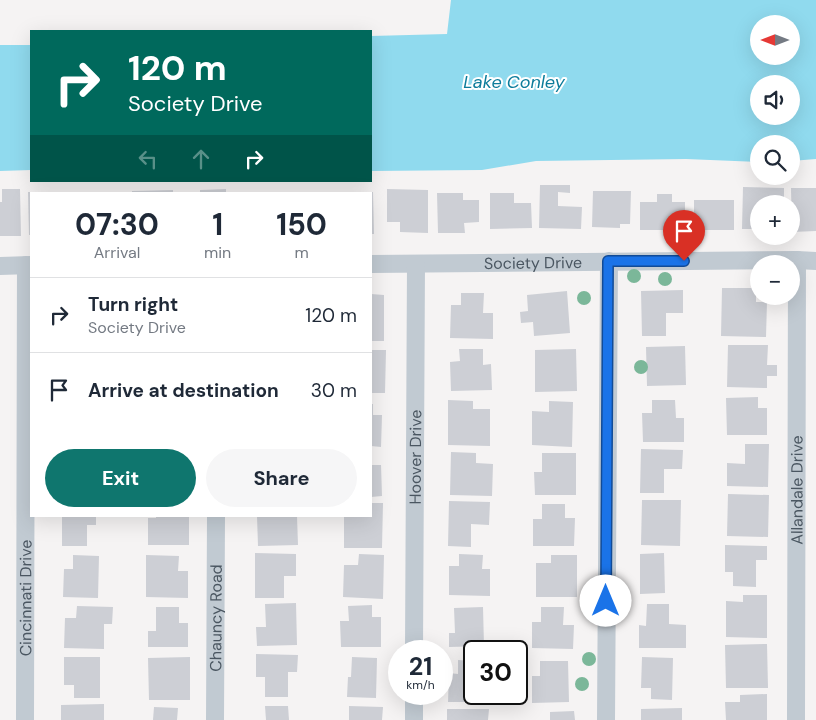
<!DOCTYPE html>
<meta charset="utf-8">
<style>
:root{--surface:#fff;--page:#f6f6f7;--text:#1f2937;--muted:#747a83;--line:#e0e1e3;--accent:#0f766e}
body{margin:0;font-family:"DM Sans",sans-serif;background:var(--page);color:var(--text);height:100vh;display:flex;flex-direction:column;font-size:19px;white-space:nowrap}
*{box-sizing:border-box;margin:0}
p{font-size:16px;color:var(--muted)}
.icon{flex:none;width:28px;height:28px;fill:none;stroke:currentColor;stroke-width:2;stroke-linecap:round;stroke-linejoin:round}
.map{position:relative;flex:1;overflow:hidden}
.panel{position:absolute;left:30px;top:192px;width:342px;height:325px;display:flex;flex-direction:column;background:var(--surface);border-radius:0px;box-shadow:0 5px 20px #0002}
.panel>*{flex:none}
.top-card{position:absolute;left:30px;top:30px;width:342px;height:152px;border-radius:0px;box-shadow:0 5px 20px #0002;background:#00695c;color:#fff;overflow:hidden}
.needle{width:32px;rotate:270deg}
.buttons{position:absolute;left:750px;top:15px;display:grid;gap:10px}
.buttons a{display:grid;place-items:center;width:50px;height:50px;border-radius:50%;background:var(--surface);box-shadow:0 5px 20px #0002;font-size:25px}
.speed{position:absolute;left:388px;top:640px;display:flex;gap:10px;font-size:25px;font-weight:700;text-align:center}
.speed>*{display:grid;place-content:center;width:65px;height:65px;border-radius:50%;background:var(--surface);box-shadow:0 5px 20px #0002;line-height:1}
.speed small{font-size:12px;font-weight:400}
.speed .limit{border:2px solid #111;border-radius:8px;background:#fff;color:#111}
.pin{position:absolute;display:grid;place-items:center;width:42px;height:42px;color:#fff;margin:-51px -21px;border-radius:50% 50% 50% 0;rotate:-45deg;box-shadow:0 0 5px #0007}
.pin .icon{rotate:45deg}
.me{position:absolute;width:55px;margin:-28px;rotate:0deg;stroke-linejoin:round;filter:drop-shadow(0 0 4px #0008)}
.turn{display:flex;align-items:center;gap:18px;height:105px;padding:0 15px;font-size:22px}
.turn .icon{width:65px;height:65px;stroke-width:2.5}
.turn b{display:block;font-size:35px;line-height:42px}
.lanes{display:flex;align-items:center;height:48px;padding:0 15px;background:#0003;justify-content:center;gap:25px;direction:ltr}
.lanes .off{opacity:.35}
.eta{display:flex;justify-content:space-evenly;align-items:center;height:85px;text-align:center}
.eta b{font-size:30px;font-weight:700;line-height:35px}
.button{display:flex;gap:10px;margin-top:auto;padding:10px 15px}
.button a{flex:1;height:58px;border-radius:30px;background:var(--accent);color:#fff;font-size:20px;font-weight:700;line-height:58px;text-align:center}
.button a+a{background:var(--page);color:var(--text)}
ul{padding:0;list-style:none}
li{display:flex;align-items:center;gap:15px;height:75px;padding:0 15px;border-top:1px solid var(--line)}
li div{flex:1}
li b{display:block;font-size:19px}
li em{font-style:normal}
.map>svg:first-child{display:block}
.water{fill:#90daee;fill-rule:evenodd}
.building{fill:#cdcfd5}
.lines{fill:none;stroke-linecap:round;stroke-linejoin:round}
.street{stroke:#c1cad2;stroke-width:18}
.tree{fill:#7bb799}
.route-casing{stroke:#114b97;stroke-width:12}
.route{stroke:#1a73e8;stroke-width:9}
.labels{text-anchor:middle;stroke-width:4;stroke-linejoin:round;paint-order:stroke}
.street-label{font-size:16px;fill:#4a5661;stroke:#fff}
.water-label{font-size:18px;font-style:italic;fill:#0c7c9b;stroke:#fff}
</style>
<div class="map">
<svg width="816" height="720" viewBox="0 0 816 720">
<rect width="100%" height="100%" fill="#f5f3f3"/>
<g class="water">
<path d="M451 0H816V159L791 161V144H759V162L686 159 536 161 482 170 371 171V36L447 34ZM759 24H791V56H759ZM759 84H791V116H759Z"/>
<polygon points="0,45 31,45 31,170 0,171"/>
</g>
<g class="building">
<polygon points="540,185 570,185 570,193 558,192 558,206 582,207 581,229 539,228"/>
<polygon points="743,187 784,188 784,204 759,204 759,229 742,229"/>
<polygon points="791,188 816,188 816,231 792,232"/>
<polygon points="2,189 20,189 21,236 0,236 0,202 2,202"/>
<polygon points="226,189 226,194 200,194 200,190"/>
<polygon points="387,189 428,190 428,233 400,232 400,222 387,222"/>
<polygon points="173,190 173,194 132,194 132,191"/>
<polygon points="593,191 631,191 630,224 620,224 620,228 592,227"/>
<polygon points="28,192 31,192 31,235 29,235"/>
<polygon points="371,192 373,192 374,234 371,234"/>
<polygon points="437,193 463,193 463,200 479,200 479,222 464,223 465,233 438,233"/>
<polygon points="490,193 514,193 514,203 531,203 532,228 490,229"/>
<polygon points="657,194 672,194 672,202 685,202 685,230 640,230 640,202 657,202"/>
<rect x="694" y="200" width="40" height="30"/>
<polygon points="722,288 756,288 756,302 767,302 766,337 721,336"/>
<polygon points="683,290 683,313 666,313 666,336 642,336 641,291"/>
<polygon points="567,291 570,333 534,336 533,322 521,323 520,312 528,311 527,295"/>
<polygon points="461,293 484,293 483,313 493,313 493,339 450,338 451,305 461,305"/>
<polygon points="371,294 384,295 384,341 371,341"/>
<polygon points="728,345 768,345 767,365 777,365 777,376 767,376 767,388 727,387"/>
<polygon points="685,346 686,385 647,386 646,347"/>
<polygon points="459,349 483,349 483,365 491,364 492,390 451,391 450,362 460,361"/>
<polygon points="576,349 577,391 535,392 535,350"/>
<polygon points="371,350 386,350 385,393 371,393"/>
<polygon points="758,397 758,408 767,408 767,435 727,435 726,398"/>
<polygon points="448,400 473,401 473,409 490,409 490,446 448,445"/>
<polygon points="652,400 675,400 676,418 684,418 684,442 643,442 642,413 652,413"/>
<polygon points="549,401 573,402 572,447 532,445 532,411 549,412"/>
<polygon points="371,404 373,404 373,415 382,415 381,447 371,446"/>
<polygon points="745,444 769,444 768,487 727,486 727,463 745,464"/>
<polygon points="641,449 683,450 682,469 664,469 664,493 640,493"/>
<polygon points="451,452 476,453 476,463 493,464 492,496 450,495"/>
<polygon points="542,453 576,453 576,495 535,495 534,472 542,472"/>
<polygon points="371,465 381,465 382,496 371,497"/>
<polygon points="728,494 769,495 768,537 727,536"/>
<polygon points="642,500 681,500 680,546 641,545"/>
<polygon points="449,501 490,502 489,525 471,524 471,547 448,546"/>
<polygon points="371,503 383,503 382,548 344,548 344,516 371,516"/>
<polygon points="542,504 565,504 565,518 575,518 574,546 533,546 533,519 542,519"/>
<polygon points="62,516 96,516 96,525 87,525 87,546 62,546"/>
<polygon points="156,516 189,516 189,545 148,545 148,518 156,518"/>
<polygon points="257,516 297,516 298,545 258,546"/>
<polygon points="725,545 767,546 767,560 756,560 756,587 733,586 733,572 725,572"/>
<polygon points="255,553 296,554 296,576 284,576 284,598 255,598"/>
<polygon points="664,553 665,593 640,594 640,554"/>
<polygon points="359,554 384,555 383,599 343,597 344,565 358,565"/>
<polygon points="459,554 483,555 482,569 490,569 490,596 449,595 449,566 459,566"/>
<polygon points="73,555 99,556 98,598 63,597 64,569 73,569"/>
<polygon points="146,555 179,556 178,571 188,571 188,598 146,597"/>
<polygon points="551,555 577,555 577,597 536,597 536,563 551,563"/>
<polygon points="743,595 767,595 767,638 726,637 726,601 743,602"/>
<polygon points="296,603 297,645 257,646 256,627 266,627 265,604"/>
<polygon points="647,604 669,604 669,624 686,625 686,648 639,648 639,625 646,626"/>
<polygon points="372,605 372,617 381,617 381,647 341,647 340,621 349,621 348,606"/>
<polygon points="77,606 113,607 112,624 104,624 104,649 64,648 65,618 76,618"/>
<polygon points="156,607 179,607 179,623 188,623 188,647 148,647 148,631 156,631"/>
<polygon points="483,607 484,646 449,647 449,633 455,633 454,608"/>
<polygon points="541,607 564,607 563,625 574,625 573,649 532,648 532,622 541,622"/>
<polygon points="767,644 768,688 726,688 725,645"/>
<polygon points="256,654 298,655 297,672 288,672 288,697 265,697 265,677 256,677"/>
<polygon points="64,657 100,657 100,698 74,698 74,685 64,685"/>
<polygon points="190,657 190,700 149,700 148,658"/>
<polygon points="352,657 377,658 376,698 347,697 348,677 351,677"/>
<polygon points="642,657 673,658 672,700 651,699 651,688 641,688"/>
<polygon points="458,660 474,661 474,694 481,694 481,702 448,702 449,673 458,674"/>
<polygon points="540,661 568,661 569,702 532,703 532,676 540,676"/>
<polygon points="767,694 767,720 726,720 725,702 740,702 740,695"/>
<polygon points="104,704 104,720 61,720 61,705"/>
<polygon points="265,706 288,706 289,720 266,720"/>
<polygon points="349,706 383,707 382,720 349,720"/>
<polygon points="154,707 178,708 177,720 153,720"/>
<polygon points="682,708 682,720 641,720 641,709"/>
<polygon points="447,709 489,709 488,720 447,720"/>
<polygon points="574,711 575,720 550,720 550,712"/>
</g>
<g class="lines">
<g class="street">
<path id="s1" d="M371 264 797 260 816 261"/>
<polyline points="0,266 31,265"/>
<path id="s2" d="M414 651 416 264"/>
<path id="s3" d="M25 720 26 265"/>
<path id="s4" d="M215 720 216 516"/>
<polyline points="414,720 414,694"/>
<polyline points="606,720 609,261"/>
<path id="s5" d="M796 720 797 260"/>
</g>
</g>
<g class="tree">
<circle cx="634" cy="276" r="7"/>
<circle cx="665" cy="279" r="7"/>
<circle cx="584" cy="298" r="7"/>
<circle cx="641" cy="367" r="7"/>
<circle cx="589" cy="659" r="7"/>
<circle cx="582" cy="684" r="7"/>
</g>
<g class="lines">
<g class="route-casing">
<polyline id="route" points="606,601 608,261 684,261"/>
</g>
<use href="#route" class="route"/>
</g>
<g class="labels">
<g class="street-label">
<text dy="6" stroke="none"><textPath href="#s1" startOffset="162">Society Drive</textPath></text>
<text dy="6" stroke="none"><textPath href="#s2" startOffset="194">Hoover Drive</textPath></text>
<text dy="6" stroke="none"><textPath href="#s5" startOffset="230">Allandale Drive</textPath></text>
<text dy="6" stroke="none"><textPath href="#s3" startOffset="122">Cincinnati Drive</textPath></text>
<text dy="6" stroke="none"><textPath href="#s4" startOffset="102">Chauncy Road</textPath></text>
</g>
<g class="water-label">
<text x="514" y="88">Lake Conley</text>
</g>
</g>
</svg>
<div class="buttons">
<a><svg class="needle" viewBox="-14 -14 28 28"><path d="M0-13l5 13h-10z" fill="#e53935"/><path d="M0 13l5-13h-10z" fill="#747a83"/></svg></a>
<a><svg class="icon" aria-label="sound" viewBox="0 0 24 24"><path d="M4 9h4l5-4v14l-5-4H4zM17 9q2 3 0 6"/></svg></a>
<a><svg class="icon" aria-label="search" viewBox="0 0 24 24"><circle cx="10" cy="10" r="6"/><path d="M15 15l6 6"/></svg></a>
<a>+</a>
<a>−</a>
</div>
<div class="speed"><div>21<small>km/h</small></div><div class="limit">30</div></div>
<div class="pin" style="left:684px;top:261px;background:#d93025"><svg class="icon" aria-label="arrive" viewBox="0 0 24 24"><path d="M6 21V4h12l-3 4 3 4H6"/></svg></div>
<svg class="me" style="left:606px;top:601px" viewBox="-20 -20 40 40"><circle r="19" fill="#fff"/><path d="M0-13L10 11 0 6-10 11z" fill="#1a73e8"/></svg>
<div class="top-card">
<div class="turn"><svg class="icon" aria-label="right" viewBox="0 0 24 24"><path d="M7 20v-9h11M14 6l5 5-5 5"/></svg><div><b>120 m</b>Society Drive</div></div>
<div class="lanes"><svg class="icon off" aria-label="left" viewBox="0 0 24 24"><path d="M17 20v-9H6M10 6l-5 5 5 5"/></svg><svg class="icon off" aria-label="ahead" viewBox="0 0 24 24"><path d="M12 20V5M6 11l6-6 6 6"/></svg><svg class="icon" aria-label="right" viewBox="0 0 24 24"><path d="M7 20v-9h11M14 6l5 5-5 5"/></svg></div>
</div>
<section class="panel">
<div class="eta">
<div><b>07:30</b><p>Arrival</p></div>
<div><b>1</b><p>min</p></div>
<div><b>150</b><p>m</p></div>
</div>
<ul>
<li><svg class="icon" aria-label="right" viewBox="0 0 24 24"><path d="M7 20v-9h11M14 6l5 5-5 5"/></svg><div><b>Turn right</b><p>Society Drive</p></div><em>120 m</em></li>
<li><svg class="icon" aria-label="arrive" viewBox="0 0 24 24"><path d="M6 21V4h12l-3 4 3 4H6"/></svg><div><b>Arrive at destination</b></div><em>30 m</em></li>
</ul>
<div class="button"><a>Exit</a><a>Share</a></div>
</section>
</div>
